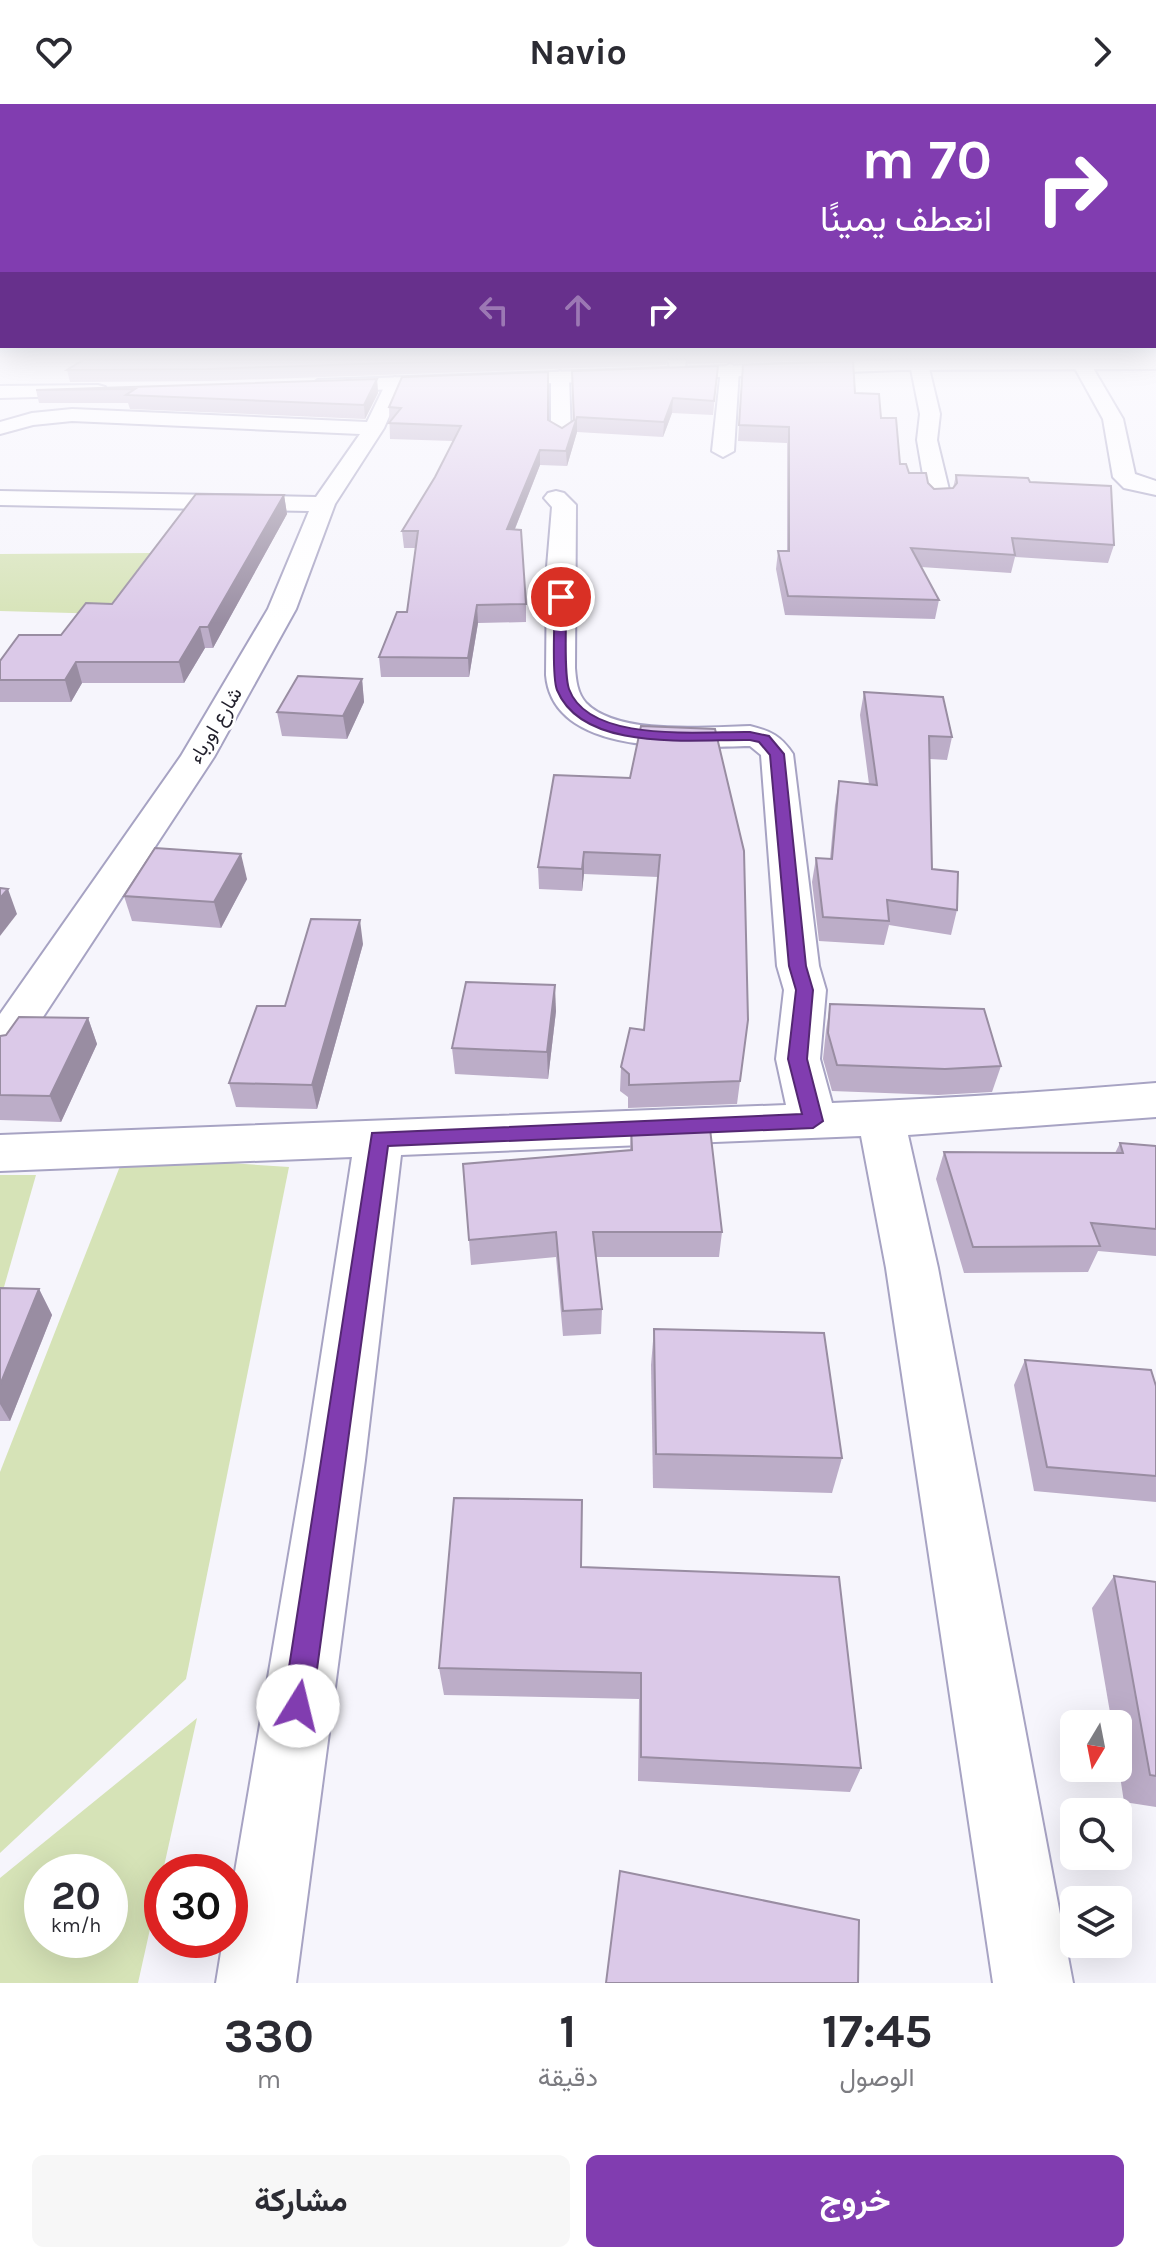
<!DOCTYPE html>
<html lang="ar">
<meta charset="utf-8">
<style>
:root{--surface:#fff;--page:#f7f7f7;--text:#2b2b33;--muted:#7c7c81;--accent:#813db0}
body{margin:0;font-family:Karla,Vazirmatn,sans-serif;background:var(--page);color:var(--text);direction:rtl;height:100vh;display:flex;flex-direction:column;font-size:30px;white-space:nowrap}
*{box-sizing:border-box;margin:0}
p{font-size:26px;color:var(--muted)}
.icon{flex:none;width:44px;height:44px;fill:none;stroke:currentColor;stroke-width:2;stroke-linecap:round;stroke-linejoin:round}
.map{position:relative;height:1879px;overflow:hidden;direction:ltr}
.details{display:flex;flex-direction:column;background:var(--surface);flex:1}
.details>*{flex:none}
.guide{position:absolute;left:0px;top:0px;width:1156px;height:244px;box-shadow:0 8px 32px #0002;direction:rtl;background:#813db0;color:#fff;overflow:hidden}
.needle{width:52px;rotate:190deg}
.tools{position:absolute;left:1060px;top:1606px;display:grid;gap:16px}
.tools a{display:grid;place-items:center;width:72px;height:72px;border-radius:12px;background:var(--surface);box-shadow:0 8px 32px #0002;font-size:40px}
.speed{position:absolute;left:24px;top:1750px;display:flex;gap:16px;font-size:40px;font-weight:700;text-align:center}
.speed>*{display:grid;place-content:center;width:104px;height:104px;border-radius:50%;background:var(--surface);box-shadow:0 8px 32px #0002;line-height:1}
.speed small{font-size:20px;font-weight:400}
.speed .limit{border:12px solid #d22;background:#fff;color:#111}
.pin{position:absolute;display:grid;place-items:center;width:68px;height:68px;color:#fff;margin:-34px;border:4px solid #fff;border-radius:50%;box-shadow:0 2px 8px #0007}
.me{position:absolute;width:88px;margin:-44px;rotate:9deg;stroke-linejoin:round;filter:drop-shadow(0 0 6px #0008)}
.turn{display:flex;align-items:center;gap:28px;height:168px;padding:0 32px;font-size:36px}
.turn .icon{width:104px;height:104px;stroke-width:2.5}
.turn b{display:block;font-size:56px;line-height:68px}
.lanes{display:flex;align-items:center;height:76px;padding:0 32px;background:#0003;justify-content:center;gap:40px;direction:ltr}
.lanes .off{opacity:.35}
.eta{display:flex;justify-content:space-evenly;align-items:center;height:136px;text-align:center}
.eta b{font-size:48px;font-weight:700;line-height:56px}
.primary-button{display:flex;gap:16px;margin-top:auto;padding:16px 32px}
.primary-button a{flex:1;height:92px;border-radius:12px;background:var(--accent);color:#fff;font-size:32px;font-weight:700;line-height:92px;text-align:center}
.primary-button a+a{background:var(--page);color:var(--text)}
header{display:flex;justify-content:space-between;align-items:center;height:104px;padding:0 32px;background:var(--surface);font-size:36px;font-weight:700}
.map>svg:first-child{display:block}
.green{fill:#d6e3b7;fill-rule:evenodd}
.lines{fill:none;stroke-linecap:round;stroke-linejoin:round}
.street-casing{stroke:#a7a3c3;stroke-width:4}
.secondary-casing{stroke:#a7a3c3;stroke-width:4}
.street{fill:#fff;fill-rule:evenodd}
.secondary{fill:#fff;fill-rule:evenodd}
.wall{fill:#bcadc8}
.shaded-wall{fill:#998da2}
.building{fill:#dbc9e8;stroke:#998da2;stroke-width:2}
.route{fill:#813db0;stroke:#542872;stroke-width:2}
.labels{text-anchor:middle;stroke-width:6;stroke-linejoin:round;paint-order:stroke}
.far-street-label{font-size:20px;fill:#22202c;stroke:#fff}
</style>
<header><svg class="icon" aria-label="forward" viewBox="0 0 24 24"><path d="M9 5l7 7-7 7"/></svg>Navio<svg class="icon" aria-label="heart" viewBox="0 0 24 24"><path d="M12 20l-8-8c-3-5 5-10 8-4 3-6 11-1 8 4z"/></svg></header>
<div class="map">
<svg width="1156" height="1879" viewBox="0 0 1156 1879">
<rect width="100%" height="100%" fill="#f6f5fc"/>
<g class="green">
<polygon points="154,449 108,510 0,507 0,450"/>
<polygon points="124,1052 289,1063 186,1575 0,1749 0,1368"/>
<polygon points="0,1071 36,1071 4,1183 0,1184"/>
<path d="M197 1614 138 1879H0V1774ZM42 1768H110V1836H42Z"/>
</g>
<g class="lines">
<g class="street-casing">
<g id="street">
<polygon points="668,256 686,256 684,271 672,271"/>
<polygon points="915,256 925,256 928,260 940,310 937,336 951,394 947,399 931,399 927,394 917,336 920,310 910,260"/>
<polygon points="1074,256 1088,256 1090,259 1123,315 1135,370 1156,377 1156,391 1124,384 1113,373 1103,315 1072,259"/>
<polygon points="730,260 739,265 734,347 723,353 712,347 721,265"/>
<polygon points="560,267 569,273 571,331 561,337 551,331 551,273"/>
<polygon points="395,273 404,279 384,324 335,400 296,505 214,653 16,954 0,958 0,910 181,652 268,505 309,407 0,401 0,387 316,393 360,330 72,317 33,321 0,330 0,318 32,309 72,305 367,318 386,279"/>
<path d="M556 387 564 389 576 401 575 564C576 576 577 589 586 599 618 632 707 623 750 622 771 627 781 632 793 650L819 862 826 886 820 955 832 999C939 995 1048 988 1156 979V1013L908 1031 938 1164 1073 1879H993L886 1164 861 1032 401 1051 365 1356 296 1879H216L223 1836H230V1797L305 1356 352 1053 0 1067V1031L786 1001 776 955 784 886 777 862 761 651 750 642C691 643 553 654 546 571L547 463 552 403 544 394 548 389Z"/>
</g>
</g>
<g class="secondary-casing">
<g id="secondary">
<polygon points="901,256 1156,256 1156,265 901,266 318,288 309,282 318,276"/>
<polygon points="98,281 105,283 108,287 105,291 0,294 0,282"/>
</g>
</g>
<use href="#street" class="street"/>
<use href="#secondary" class="secondary"/>
</g>
<g class="wall">
<polygon points="83,256 667,256 666,261 209,277 70,278 67,266"/>
<polygon points="687,256 828,256 688,260"/>
<polygon points="743,261 855,289 881,314 900,360 909,369 928,379 934,385 953,384 956,371 1030,378 1114,441 1108,459 1015,453 1011,469 921,463 939,496 935,515 785,511 776,465 778,447 787,447 787,339 738,337"/>
<polygon points="718,262 713,311 672,309 663,333 577,328 567,362 540,361 515,425 526,500 526,518 478,519 469,573 381,573 379,553 407,508 416,444 404,444 402,427 435,373 453,337 390,335 389,303 548,316 562,324 573,316 572,267"/>
<polygon points="377,275 378,289 365,315 130,305 128,299 39,299 36,286"/>
<polygon points="284,391 287,410 213,544 205,544 184,579 82,579 71,598 0,598 0,576 61,531"/>
<polygon points="362,575 364,598 347,635 282,632 277,608"/>
<polygon points="864,588 952,633 947,656 930,655 932,765 957,806 951,831 889,821 884,841 819,837 812,778 816,754 830,755 835,701 839,677 869,680 860,611"/>
<polygon points="630,674 748,916 737,1000 628,1004 628,993 620,987 621,963 644,926 658,773 584,770 582,787 539,785 538,763"/>
<polygon points="247,775 221,824 132,817 124,792"/>
<polygon points="363,840 317,1005 236,1003 229,979 285,902"/>
<polygon points="830,900 1001,962 992,988 938,991 832,987 823,955 826,926"/>
<polygon points="556,907 548,975 455,970 452,944"/>
<polygon points="88,914 97,940 61,1018 0,1016 0,932"/>
<polygon points="631,1019 722,1128 719,1153 596,1153 602,1205 601,1230 563,1232 556,1153 471,1161 469,1136 630,1046"/>
<polygon points="1120,1039 1156,1042 1156,1152 1098,1147 1088,1168 964,1169 936,1075 944,1048 1115,1049"/>
<polygon points="0,1184 39,1185 52,1211 10,1317 0,1317"/>
<polygon points="654,1225 842,1354 832,1389 653,1384 651,1261"/>
<polygon points="1025,1256 1156,1282 1156,1398 1034,1387 1014,1281"/>
<polygon points="581,1463 861,1664 850,1688 638,1677 639,1595 444,1591 439,1564"/>
<polygon points="1114,1472 1156,1478 1156,1703 1124,1698 1118,1659 1118,1620 1112,1620 1092,1504"/>
</g>
<g class="shaded-wall">
<polygon points="377,275 378,289 365,315 364,301"/>
<polygon points="673,294 672,309 663,333 664,318"/>
<polygon points="577,313 577,328 567,362 566,347"/>
<polygon points="540,346 540,361 508,442 507,425"/>
<polygon points="284,391 287,410 213,544 208,523"/>
<polygon points="477,501 478,519 469,573 468,554"/>
<polygon points="200,523 205,544 184,579 179,558"/>
<polygon points="76,558 82,579 71,598 65,576"/>
<polygon points="362,575 364,598 347,635 343,612"/>
<polygon points="584,748 584,770 582,787 582,765"/>
<polygon points="241,750 247,775 221,824 214,798"/>
<polygon points="8,785 17,810 0,832 0,794"/>
<polygon points="360,816 363,840 317,1005 312,981"/>
<polygon points="555,881 556,907 548,975 547,948"/>
<polygon points="88,914 97,940 61,1018 50,992"/>
<polygon points="39,1185 52,1211 10,1317 0,1300 0,1281"/>
</g>
<g class="building">
<polygon points="83,256 487,256 207,265 67,266"/>
<polygon points="853,257 855,289 879,290 881,314 896,314 900,360 906,360 909,369 926,369 928,379 934,385 953,384 957,379 956,371 1028,374 1030,378 1111,382 1114,441 1012,434 1015,451 911,444 939,496 788,492 778,447 789,447 789,323 739,321 743,261"/>
<polygon points="718,262 714,297 673,294 664,318 577,313 566,347 540,346 507,425 521,426 526,500 477,501 468,554 379,553 397,508 407,508 418,427 402,427 435,373 461,322 389,319 401,304 389,303 402,273 548,268 548,316 562,324 574,316 572,267"/>
<polygon points="377,275 364,301 126,291 135,285 36,286"/>
<polygon points="196,390 284,391 208,523 200,523 179,558 76,558 65,576 0,576 0,557 19,531 61,531 86,499 112,500"/>
<polygon points="298,572 362,575 343,612 277,608"/>
<polygon points="864,588 943,593 952,633 929,632 932,765 958,768 957,806 887,796 889,817 823,813 816,754 832,755 839,677 877,681"/>
<polygon points="641,622 715,625 744,747 748,916 740,977 629,981 629,970 621,963 630,924 644,926 660,751 584,748 582,765 538,763 554,671 630,674"/>
<polygon points="155,744 241,750 214,798 124,792"/>
<polygon points="0,784 8,785 0,794"/>
<polygon points="311,815 360,816 312,981 229,979 257,902 285,902"/>
<polygon points="466,878 555,881 547,948 452,944"/>
<polygon points="830,900 984,905 1001,962 945,965 837,961 828,929"/>
<polygon points="19,913 88,914 50,992 0,991 0,932 6,931"/>
<polygon points="709,1016 722,1128 593,1128 602,1205 563,1207 556,1128 469,1136 463,1060 632,1046 631,1019"/>
<polygon points="1120,1039 1156,1042 1156,1125 1091,1119 1100,1142 973,1143 944,1048 1123,1049"/>
<polygon points="0,1184 39,1185 0,1281"/>
<polygon points="654,1225 824,1229 842,1354 656,1350"/>
<polygon points="1025,1256 1151,1266 1156,1282 1156,1372 1047,1363"/>
<polygon points="454,1394 582,1396 581,1463 839,1473 861,1664 641,1653 641,1569 439,1564"/>
<polygon points="1114,1472 1156,1478 1156,1672 1150,1671"/>
<polygon points="620,1767 859,1816 858,1879 606,1879"/>
</g>
<linearGradient id="sky" x2="0" y2="1"><stop stop-color="#82c1e6"/><stop offset="0.49" stop-color="#fbfafe"/><stop offset="1" stop-color="#fbfafe" stop-opacity="0"/></linearGradient>
<rect width="1156" height="519" fill="url(#sky)"/>
<path class="route" d="M561 489 566 493C567 513 563 568 569 585 589 640 702 627 750 628L769 632 784 650 806 862 813 886 807 955 823 1017 813 1024 388 1042 312 1602 308 1612 298 1616 287 1612 283 1602 372 1029 802 1010 788 955 796 886 789 862 770 651 759 638 750 636C694 635 583 649 557 586 551 571 555 512 555 493Z"/>
<g class="labels">
<g class="far-street-label">
<text transform="translate(215 621) rotate(-59)" y="7">شارع اورباء</text>
</g>
</g>
</svg>
<div class="tools">
<a><svg class="needle" viewBox="-14 -14 28 28"><path d="M0-13l5 13h-10z" fill="#e53935"/><path d="M0 13l5-13h-10z" fill="#7c7c81"/></svg></a>
<a><svg class="icon" aria-label="search" viewBox="0 0 24 24"><circle cx="10" cy="10" r="6"/><path d="M15 15l6 6"/></svg></a>
<a><svg class="icon" aria-label="layers" viewBox="0 0 24 24"><path d="M12 4l9 5-9 5-9-5zM3 14l9 5 9-5"/></svg></a>
</div>
<div class="speed"><div>20<small>km/h</small></div><div class="limit">30</div></div>
<div class="pin" style="left:561px;top:493px;background:#d93025"><svg class="icon" aria-label="arrive" viewBox="0 0 24 24"><path d="M6 21V4h12l-3 4 3 4H6"/></svg></div>
<svg class="me" style="left:298px;top:1602px" viewBox="-20 -20 40 40"><circle r="19" fill="#fff"/><path d="M0-13L10 11 0 6-10 11z" fill="#813db0"/></svg>
<div class="guide">
<div class="turn"><svg class="icon" aria-label="right" viewBox="0 0 24 24"><path d="M7 20v-9h11M14 6l5 5-5 5"/></svg><div><b>70 m</b>انعطف يمينًا</div></div>
<div class="lanes"><svg class="icon off" aria-label="left" viewBox="0 0 24 24"><path d="M17 20v-9H6M10 6l-5 5 5 5"/></svg><svg class="icon off" aria-label="ahead" viewBox="0 0 24 24"><path d="M12 20V5M6 11l6-6 6 6"/></svg><svg class="icon" aria-label="right" viewBox="0 0 24 24"><path d="M7 20v-9h11M14 6l5 5-5 5"/></svg></div>
</div>
</div>
<section class="details">
<div class="eta">
<div><b>17:45</b><p>الوصول</p></div>
<div><b>1</b><p>دقيقة</p></div>
<div><b>330</b><p>m</p></div>
</div>
<div class="primary-button"><a>خروج</a><a>مشاركة</a></div>
</section>
